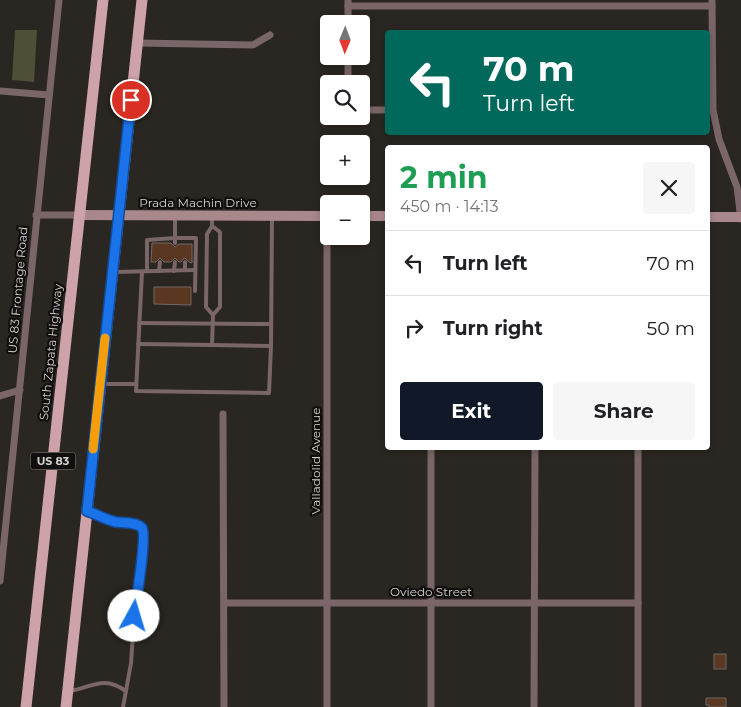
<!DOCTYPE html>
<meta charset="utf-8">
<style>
:root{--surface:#fff;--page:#f6f6f6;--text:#202124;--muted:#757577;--line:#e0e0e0;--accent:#111827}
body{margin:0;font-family:Montserrat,sans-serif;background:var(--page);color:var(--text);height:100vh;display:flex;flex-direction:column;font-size:19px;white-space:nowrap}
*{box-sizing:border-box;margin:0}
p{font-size:16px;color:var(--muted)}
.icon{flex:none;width:28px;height:28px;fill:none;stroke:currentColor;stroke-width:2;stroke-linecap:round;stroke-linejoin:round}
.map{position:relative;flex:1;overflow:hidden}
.sheet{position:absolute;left:385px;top:145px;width:325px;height:305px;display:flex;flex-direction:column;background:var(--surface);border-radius:5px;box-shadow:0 2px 8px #0003}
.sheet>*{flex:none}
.top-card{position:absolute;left:385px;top:30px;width:325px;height:105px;border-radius:5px;box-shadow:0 2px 8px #0003;background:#00695c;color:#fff;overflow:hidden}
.needle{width:32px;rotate:181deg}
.buttons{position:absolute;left:320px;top:15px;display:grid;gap:10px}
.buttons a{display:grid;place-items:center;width:50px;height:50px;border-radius:5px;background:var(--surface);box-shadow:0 2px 8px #0003;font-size:25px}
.pin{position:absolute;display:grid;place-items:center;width:42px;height:42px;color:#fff;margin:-21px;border:2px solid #fff;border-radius:50%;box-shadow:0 1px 5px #0007}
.me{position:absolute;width:55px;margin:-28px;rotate:6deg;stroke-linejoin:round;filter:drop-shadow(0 0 4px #0008)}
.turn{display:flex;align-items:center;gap:18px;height:105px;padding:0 15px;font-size:22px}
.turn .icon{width:65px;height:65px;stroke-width:2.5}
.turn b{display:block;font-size:35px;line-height:42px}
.round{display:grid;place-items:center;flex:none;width:52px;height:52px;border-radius:5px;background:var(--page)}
.head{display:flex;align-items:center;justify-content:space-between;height:85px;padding:0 15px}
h1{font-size:30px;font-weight:700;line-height:38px;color:#1e9e55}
.action{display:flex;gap:10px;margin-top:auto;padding:10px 15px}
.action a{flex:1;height:58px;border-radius:5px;background:var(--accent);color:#fff;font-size:20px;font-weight:700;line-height:58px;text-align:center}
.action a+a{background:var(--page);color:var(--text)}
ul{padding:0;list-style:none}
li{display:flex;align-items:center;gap:15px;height:65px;padding:0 15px;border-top:1px solid var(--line)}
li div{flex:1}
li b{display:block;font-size:19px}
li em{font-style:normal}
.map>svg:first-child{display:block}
.green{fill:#4d5034}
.building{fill:#5a3721;stroke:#706964}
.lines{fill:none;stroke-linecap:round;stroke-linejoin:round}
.lane{stroke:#7a6568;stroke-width:4}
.street{stroke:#7a6568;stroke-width:7}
.secondary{stroke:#a9888c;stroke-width:10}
.primary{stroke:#cea2a9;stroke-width:11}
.route-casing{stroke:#114b97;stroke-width:12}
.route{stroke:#1a73e8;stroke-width:9}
.slow{stroke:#f59e0b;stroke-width:9}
.labels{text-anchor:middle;stroke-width:4.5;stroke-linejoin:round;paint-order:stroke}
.shield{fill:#110f0d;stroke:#9a9793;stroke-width:1}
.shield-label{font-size:11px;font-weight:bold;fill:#d4d1cd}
.street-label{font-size:12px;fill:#d4d1cd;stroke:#110f0d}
</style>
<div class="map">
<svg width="741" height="707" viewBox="0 0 741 707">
<rect width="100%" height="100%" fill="#2a2621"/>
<polygon class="green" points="15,30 37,30 34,82 12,80"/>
<g class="building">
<polygon points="152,243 171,243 175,247 179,244 192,244 192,263 189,262 185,258 183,259 181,262 179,262 175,258 171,262 164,262 160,258 156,262 151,262"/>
<polygon points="154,287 191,287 191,305 154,304"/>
<rect x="714" y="654" width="12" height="15"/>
<polygon points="706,698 726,698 726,707 709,707 709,705 706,705"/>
</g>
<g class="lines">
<g class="lane">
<polyline points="212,217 212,226 207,234 206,307 213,315"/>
<polyline points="175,243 175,238 196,238 195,291"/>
<polyline points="185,270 185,262"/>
<polyline points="147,271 147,240 175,238 175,216"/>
<polyline points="159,271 160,262"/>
<polyline points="174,271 175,262"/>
<polyline points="115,272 194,270"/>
<polyline points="142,272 136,391 269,393 271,346"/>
<polyline points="139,323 270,324"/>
<polyline points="138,344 212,345 213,315 220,307 220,232 212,226"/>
<polyline points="212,345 271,346 272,216"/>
<polyline points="104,384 136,384"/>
<polyline points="89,512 113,522 137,525 142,528 144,537 136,591 131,663 123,707"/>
<path d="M70 691C93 687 103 675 126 691"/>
</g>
<g class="street">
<polyline points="348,0 348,24"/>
<polyline points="712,0 713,110 719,139 737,187 741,219"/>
<polyline points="348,6 712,6"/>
<polyline points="137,43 253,45 270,35"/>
<polyline points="348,84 348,56"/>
<polyline points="0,91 49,95"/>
<polyline points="361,110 388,110"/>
<polyline points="36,215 80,215"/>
<polyline points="0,396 20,390"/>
<polyline points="223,414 224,707"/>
<polyline points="638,448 638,707"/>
<polyline points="0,581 59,0"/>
<polyline points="224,603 638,603"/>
<polyline points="327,707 327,216"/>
<polyline points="431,707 431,448"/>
<polyline points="534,707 535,448"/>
</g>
<g class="secondary">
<polyline points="80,215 329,216"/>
<polyline points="361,216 388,216"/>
<polyline points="708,217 741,217"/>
</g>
<g class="primary">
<polyline points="26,707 103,0"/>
<polyline points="66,707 142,0"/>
</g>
</g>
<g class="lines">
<g class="route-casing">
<path id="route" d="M131 100 87 511C96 514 106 520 116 522 123 523 137 522 142 528 147 536 136 602 134 616"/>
</g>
<use href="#route" class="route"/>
<polyline class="slow" points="93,449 105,338"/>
</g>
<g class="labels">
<rect class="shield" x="30.5" y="452.5" width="45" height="17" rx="4"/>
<g class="shield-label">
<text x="53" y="465">US 83</text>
</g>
<g class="street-label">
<text x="198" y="207">Prada Machin Drive</text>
<text transform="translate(18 290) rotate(-85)" y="4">US 83 Frontage Road</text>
<text transform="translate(51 352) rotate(-84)" y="4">South Zapata Highway</text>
<text transform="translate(316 461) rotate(-90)" y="4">Valladolid Avenue</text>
<text x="431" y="596">Oviedo Street</text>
</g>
</g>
</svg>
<div class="buttons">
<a><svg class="needle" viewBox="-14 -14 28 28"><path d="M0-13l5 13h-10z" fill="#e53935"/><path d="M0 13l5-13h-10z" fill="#757577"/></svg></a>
<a><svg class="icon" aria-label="search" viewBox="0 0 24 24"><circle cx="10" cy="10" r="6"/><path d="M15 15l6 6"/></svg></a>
<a>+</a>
<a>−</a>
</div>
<div class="pin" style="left:131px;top:100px;background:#d93025"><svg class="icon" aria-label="arrive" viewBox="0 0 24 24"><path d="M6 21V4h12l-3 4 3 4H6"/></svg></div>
<svg class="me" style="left:134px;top:616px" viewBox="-20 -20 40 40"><circle r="19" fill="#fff"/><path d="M0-13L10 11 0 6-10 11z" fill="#1a73e8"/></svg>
<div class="top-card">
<div class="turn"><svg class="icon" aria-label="left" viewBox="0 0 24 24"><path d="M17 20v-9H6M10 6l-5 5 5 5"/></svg><div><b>70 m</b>Turn left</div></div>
</div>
<section class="sheet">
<div class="head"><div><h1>2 min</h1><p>450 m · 14:13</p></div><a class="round"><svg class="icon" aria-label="close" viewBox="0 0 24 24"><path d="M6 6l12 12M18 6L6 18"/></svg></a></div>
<ul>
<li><svg class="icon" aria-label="left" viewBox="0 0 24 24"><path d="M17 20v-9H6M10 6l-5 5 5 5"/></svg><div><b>Turn left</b></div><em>70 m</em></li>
<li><svg class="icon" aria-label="right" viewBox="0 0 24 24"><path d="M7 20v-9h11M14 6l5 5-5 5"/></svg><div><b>Turn right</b></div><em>50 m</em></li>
</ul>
<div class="action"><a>Exit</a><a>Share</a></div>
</section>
</div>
